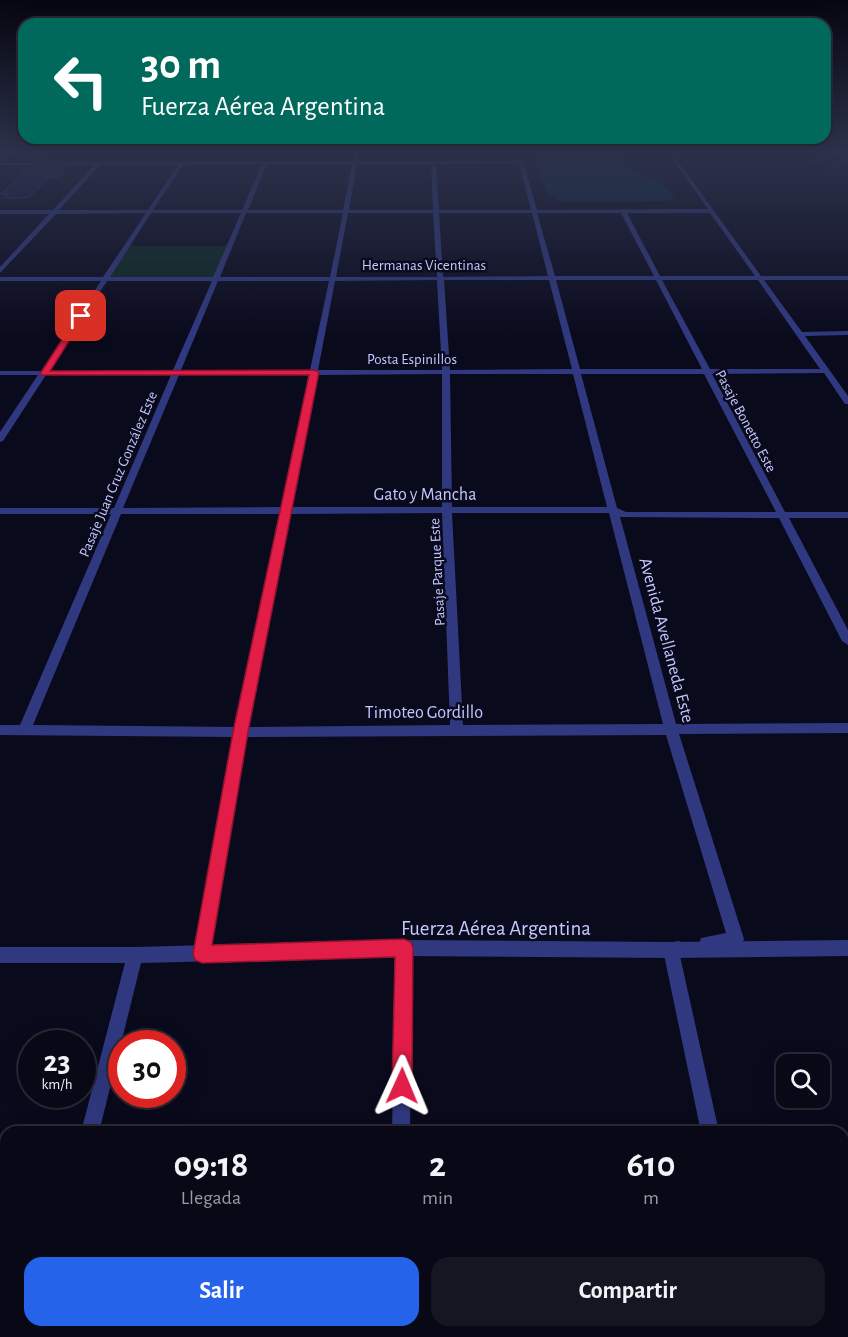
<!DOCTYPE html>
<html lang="es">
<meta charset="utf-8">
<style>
:root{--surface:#080816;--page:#161623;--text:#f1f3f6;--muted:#989aa1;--line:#292935;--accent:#2563eb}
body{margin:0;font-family:"Alegreya Sans",sans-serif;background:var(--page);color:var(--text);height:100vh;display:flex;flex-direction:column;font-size:22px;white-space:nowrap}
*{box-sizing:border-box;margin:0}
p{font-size:20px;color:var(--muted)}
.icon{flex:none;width:33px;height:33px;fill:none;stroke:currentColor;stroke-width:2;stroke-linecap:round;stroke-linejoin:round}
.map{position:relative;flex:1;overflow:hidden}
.sheet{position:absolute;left:0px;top:1126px;width:849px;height:212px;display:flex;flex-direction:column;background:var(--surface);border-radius:18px 18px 0 0;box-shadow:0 6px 24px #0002,0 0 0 2px var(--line)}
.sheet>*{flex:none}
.top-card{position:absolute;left:18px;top:18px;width:813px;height:126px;border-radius:18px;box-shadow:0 6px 24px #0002,0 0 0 2px var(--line);background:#00695c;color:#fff;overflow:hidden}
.tools{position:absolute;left:776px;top:1054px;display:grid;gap:12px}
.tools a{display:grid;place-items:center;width:54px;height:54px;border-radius:12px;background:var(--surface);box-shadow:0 6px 24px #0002,0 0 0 2px var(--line);font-size:30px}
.speed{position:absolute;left:18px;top:1030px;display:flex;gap:12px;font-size:30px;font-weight:700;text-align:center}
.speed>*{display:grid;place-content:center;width:78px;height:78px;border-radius:50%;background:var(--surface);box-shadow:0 6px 24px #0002,0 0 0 2px var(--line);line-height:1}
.speed small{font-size:15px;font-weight:400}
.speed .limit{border:9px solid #d22;background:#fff;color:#111}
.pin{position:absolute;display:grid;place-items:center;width:51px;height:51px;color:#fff;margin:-26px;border-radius:12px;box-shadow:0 3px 9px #0006}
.me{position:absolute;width:66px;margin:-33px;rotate:1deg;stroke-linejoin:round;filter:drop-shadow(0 0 4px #0008)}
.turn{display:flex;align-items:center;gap:21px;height:126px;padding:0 24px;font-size:27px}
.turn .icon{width:78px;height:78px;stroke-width:2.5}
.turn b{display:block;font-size:42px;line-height:51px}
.eta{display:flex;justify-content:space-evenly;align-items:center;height:102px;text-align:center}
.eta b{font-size:36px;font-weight:700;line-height:42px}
.button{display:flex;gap:12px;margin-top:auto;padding:12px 24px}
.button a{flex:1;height:69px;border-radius:18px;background:var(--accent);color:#fff;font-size:24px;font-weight:700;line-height:69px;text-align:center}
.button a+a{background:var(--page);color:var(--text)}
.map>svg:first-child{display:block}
.green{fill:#0c2722}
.water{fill:#06243f}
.building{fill:#16143f;stroke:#27246d;stroke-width:1.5}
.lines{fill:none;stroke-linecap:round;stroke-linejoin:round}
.service{fill:#303980;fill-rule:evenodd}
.minor{fill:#303980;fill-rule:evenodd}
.tertiary{fill:#303980;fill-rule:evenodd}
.route{fill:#e11d48;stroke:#92132f;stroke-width:1.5}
.labels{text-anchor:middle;stroke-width:5;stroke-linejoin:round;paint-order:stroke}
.far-street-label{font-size:15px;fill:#c5c7ff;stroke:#0a0a1d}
.street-label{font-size:18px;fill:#c5c7ff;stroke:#0a0a1d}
.near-street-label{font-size:21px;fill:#c5c7ff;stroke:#0a0a1d}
</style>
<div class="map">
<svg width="848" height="1337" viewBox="0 0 848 1337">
<rect width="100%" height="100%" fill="#0a0a1d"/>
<polygon class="green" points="128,246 230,246 217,278 106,278"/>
<polygon class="water" points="535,150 620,150 630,169 662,184 676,198 668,201 560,202 546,192"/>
<g class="building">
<polygon points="48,150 85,150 75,160 36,161"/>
<polygon points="29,167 68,167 59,177 49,177 28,198 4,198 8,194 1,194"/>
</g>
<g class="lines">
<path class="service" d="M214 150H218L221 153 263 155 311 150C295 156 225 162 214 150Z"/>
<g class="minor">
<path d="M355 150H359L357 161H518L516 150H520L537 210 708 209 666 150H670L761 276H848V280H764L802 332 848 331V335L805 336 848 396V404H845L824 373 712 374 785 512H848V518H789L848 630V645L842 641 779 518 620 517 676 724 848 723V733L679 734 744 939 742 945 707 952 701 950 699 944 701 938 726 933 666 735 247 737 210 954 208 960 202 962 196 960 194 954 234 737 0 735V725H20L111 514H0V508H114L171 375H46L3 441 0 442V432L38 375H0V371H41L101 281H0V277H103L146 213 56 214 0 273V267L49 214H0V210H53L94 165H0V163L353 161ZM519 163 531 210H439L436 164ZM262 164 242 210H153L183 165ZM267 164H352L343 210H248ZM357 164H431L433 210H349ZM100 165H178L148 210H59ZM151 213H241L213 277H110ZM246 213H343L330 277H220ZM348 213H433L437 277H336ZM439 213H532L548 276 443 277ZM537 213H621L654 276H555ZM627 213H710L755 276H660ZM437 280 442 370H318L335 281ZM444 280H549L572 369 450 370ZM556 280H656L702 369H580ZM662 280H758L820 369H710ZM107 281H212L173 370 49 371ZM218 281H329L310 370H181ZM442 374V507H291L317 375ZM450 374H573L607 507H452ZM581 374H704L776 512H626L617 508ZM179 375H309L281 507 123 508ZM442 513 450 725 248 727 290 514ZM452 513H609L663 724 463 725ZM121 514H280L236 727 33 725Z"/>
<polygon points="404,940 410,942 412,948 410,1132 392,1132 396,948 398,942"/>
<polygon points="678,941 684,943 686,949 684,955 680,956 719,1132 701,1132 663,950 665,944"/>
<rect x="386" y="1332" width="22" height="5"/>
<polygon points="743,1332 765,1332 766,1337 744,1337"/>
</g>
<g class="tertiary">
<polygon points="404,940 671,942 848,940 848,956 671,958 404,956 141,963 99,1132 81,1132 125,963 0,963 0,947 135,947"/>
<polygon points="28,1332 50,1332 49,1337 27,1337"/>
</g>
</g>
<linearGradient id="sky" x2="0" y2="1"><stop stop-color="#060610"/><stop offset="0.45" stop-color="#2d334c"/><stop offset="1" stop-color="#2d334c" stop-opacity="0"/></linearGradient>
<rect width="848" height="337" fill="url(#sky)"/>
<polygon class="route" points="81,314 85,316 50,371 314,370 319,372 248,732 212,945 404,939 411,942 413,948 412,1086 409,1093 402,1096 395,1093 392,1086 395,957 202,963 195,960 193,954 233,732 309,375 41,375 40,374 78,315"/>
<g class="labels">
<g class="far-street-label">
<text x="424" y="270">Hermanas Vicentinas</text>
<text x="412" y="364">Posta Espinillos</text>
<text transform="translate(746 421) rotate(62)" y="5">Pasaje Bonetto Este</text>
<text transform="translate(118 474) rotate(-67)" y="5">Pasaje Juan Cruz González Este</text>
<text transform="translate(437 572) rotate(-93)" y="5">Pasaje Parque Este</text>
</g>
<g class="street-label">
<text x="425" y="500">Gato y Mancha</text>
<text transform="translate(667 640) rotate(75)" y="6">Avenida Avellaneda Este</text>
<text x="424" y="718">Timoteo Gordillo</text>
</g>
<g class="near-street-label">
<text x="496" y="935">Fuerza Aérea Argentina</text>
</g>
</g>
</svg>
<div class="tools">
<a><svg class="icon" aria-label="search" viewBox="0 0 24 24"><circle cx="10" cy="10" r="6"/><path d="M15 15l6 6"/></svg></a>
</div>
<div class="speed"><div>23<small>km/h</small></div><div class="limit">30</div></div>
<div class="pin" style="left:81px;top:316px;background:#d93025"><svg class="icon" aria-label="arrive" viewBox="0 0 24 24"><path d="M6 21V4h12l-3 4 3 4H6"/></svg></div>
<svg class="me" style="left:402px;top:1086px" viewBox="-20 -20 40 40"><path d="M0-17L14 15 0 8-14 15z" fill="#e11d48" stroke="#fff" stroke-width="4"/></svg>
<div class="top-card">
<div class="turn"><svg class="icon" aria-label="left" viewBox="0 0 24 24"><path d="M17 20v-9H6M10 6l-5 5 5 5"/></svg><div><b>30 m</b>Fuerza Aérea Argentina</div></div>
</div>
<section class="sheet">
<div class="eta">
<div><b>09:18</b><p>Llegada</p></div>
<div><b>2</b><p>min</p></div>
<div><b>610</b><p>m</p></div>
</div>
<div class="button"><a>Salir</a><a>Compartir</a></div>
</section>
</div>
